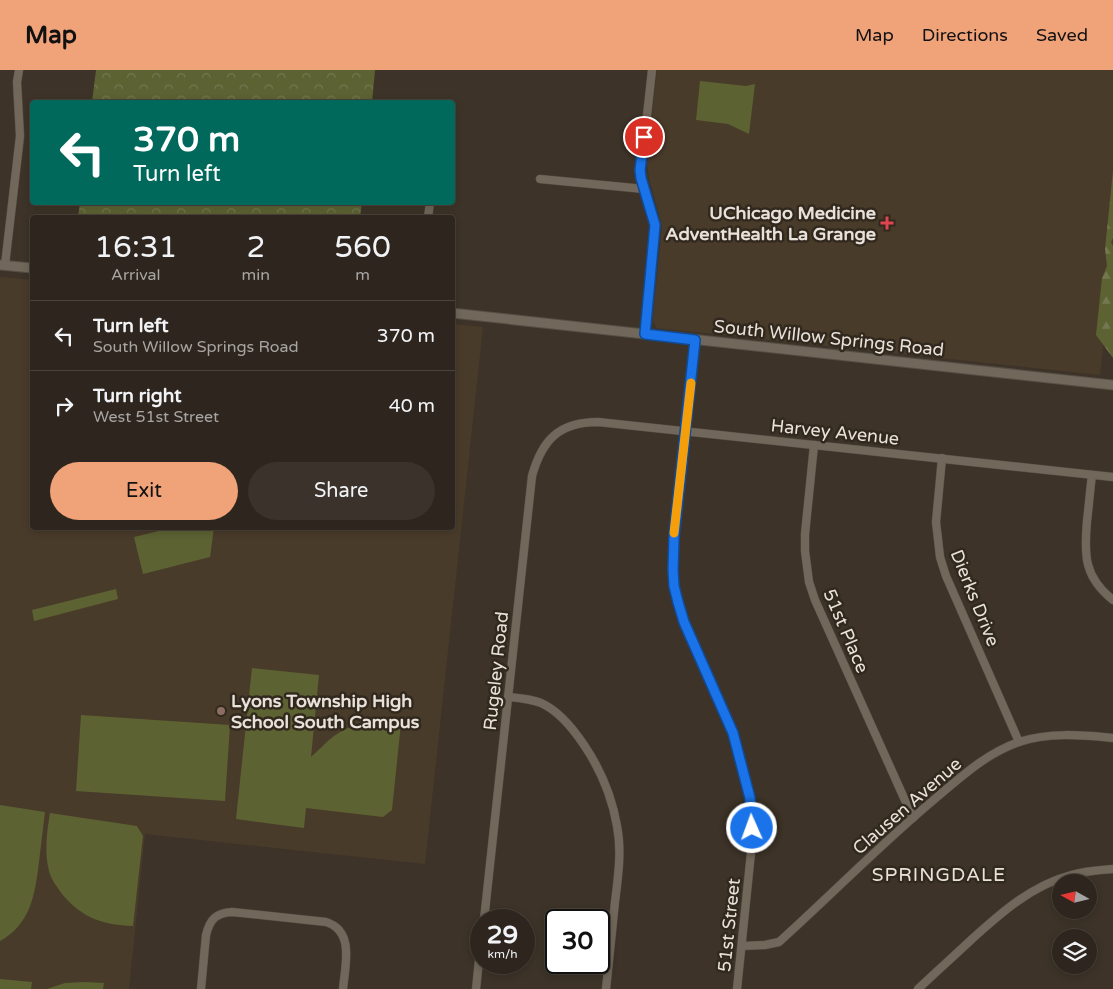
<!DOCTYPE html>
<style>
:root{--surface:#2e261e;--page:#3a322b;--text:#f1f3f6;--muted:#a7a5a4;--line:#49433c;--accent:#f0a279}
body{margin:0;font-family:"Varela Round",sans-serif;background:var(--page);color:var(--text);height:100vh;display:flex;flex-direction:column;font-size:19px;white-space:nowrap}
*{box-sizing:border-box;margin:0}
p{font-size:16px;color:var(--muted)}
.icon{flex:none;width:28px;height:28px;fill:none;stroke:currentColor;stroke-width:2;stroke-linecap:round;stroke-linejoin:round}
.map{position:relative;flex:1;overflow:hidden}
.side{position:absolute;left:30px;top:145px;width:425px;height:315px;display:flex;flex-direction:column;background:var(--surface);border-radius:5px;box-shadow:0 2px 8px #0003,0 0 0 1px var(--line)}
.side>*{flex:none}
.hud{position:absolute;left:30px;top:30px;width:425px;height:105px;border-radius:5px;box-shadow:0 2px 8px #0003,0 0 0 1px var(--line);background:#00695c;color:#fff;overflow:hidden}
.needle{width:32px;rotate:278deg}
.controls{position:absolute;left:1052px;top:804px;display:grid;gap:10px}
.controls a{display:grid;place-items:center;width:45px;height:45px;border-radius:50%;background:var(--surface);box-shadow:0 2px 8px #0003,0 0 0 1px var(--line);font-size:25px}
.speed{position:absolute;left:470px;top:839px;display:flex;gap:10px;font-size:25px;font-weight:700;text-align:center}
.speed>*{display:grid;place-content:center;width:65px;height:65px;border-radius:50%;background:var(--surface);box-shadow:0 2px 8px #0003,0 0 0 1px var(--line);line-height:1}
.speed small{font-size:12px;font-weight:400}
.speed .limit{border:2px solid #111;border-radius:8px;background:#fff;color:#111}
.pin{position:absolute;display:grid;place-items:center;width:42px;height:42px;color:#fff;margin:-21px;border:2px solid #fff;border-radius:50%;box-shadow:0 1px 5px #0007}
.me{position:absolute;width:55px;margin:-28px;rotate:358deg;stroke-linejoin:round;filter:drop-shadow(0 0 4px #0008)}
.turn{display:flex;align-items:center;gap:18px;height:105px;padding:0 20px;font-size:22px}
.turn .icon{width:65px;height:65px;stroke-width:2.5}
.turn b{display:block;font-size:35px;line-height:42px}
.eta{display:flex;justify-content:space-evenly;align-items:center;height:85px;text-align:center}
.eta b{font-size:30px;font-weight:600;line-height:35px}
.button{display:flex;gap:10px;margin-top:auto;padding:10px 20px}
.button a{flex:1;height:58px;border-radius:30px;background:var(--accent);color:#111;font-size:20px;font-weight:600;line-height:58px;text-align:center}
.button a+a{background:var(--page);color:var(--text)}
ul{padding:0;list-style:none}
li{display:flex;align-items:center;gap:15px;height:70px;padding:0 20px;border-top:1px solid var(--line)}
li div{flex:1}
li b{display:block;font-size:19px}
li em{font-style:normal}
header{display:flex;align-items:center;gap:30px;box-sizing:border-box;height:70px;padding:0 25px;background:var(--accent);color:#111}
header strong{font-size:24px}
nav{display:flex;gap:28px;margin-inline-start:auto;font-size:18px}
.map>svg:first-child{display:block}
.built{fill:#493b2a}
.green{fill:#5d6233}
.forest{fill:url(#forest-firs)}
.park{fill:url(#park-crowns)}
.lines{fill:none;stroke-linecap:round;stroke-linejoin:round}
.minor-casing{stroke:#564f45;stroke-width:9}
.tertiary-casing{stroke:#564f45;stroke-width:11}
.minor{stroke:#71675a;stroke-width:8}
.tertiary{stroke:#71675a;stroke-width:9}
.route-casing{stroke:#114b97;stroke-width:12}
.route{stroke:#1a73e8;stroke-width:9}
.slow{stroke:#f59e0b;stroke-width:9}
.health-dot{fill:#e0444e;stroke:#32291e;stroke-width:2}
.education-dot{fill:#8d6e63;stroke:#32291e;stroke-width:2}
.labels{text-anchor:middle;stroke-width:5;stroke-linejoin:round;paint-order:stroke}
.poi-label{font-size:18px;font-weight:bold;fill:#e8e2db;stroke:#32291e;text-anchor:end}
.street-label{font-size:18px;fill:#e8e2db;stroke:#32291e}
.neighbourhood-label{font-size:19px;letter-spacing:1px;fill:#e8e2db;stroke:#32291e}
</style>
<header>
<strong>Map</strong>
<nav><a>Map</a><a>Directions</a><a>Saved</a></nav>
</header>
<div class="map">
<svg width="1113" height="919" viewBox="0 0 1113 919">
<defs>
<pattern id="forest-firs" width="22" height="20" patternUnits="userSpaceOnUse" patternTransform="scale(1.25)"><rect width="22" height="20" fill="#5d6233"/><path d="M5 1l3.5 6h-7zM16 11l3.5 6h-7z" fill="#747850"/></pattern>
<pattern id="park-crowns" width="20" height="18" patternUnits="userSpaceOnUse" patternTransform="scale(1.25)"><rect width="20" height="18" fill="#5d6233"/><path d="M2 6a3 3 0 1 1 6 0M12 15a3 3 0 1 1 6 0" fill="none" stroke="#747850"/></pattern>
</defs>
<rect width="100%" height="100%" fill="#3d3328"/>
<g class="built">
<polygon points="657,0 1113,0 1113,189 1100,305 657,258 653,251 653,245 662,157 649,108 647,92"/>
<polygon points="0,207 32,210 32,458 452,458 453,254 483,257 425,794 145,764 129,919 0,919"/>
</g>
<g class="green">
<polygon points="700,11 746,16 755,14 749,64 728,54 696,50"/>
<polygon points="171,458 214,458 210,487 143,504 134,467"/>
<polygon points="116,519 118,529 34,551 32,540"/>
<path d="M252 598 319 605 311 687C319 680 326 672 334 666 354 651 377 650 401 653L392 740 383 747 306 738 304 758 236 749Z"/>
<polygon points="81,645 230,655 225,731 76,721"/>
<path d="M0 735 45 742C43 759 41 775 39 792 35 824 31 854 0 871Z"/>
<path d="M50 743 137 756 143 766 133 856C103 855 82 848 62 824 57 817 51 809 49 801 44 782 47 761 50 743Z"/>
<polygon points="0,909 32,912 31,919 0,919"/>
<polygon points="85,912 104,913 103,919 47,919 65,913"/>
</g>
<polygon class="forest" points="1113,101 1113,168 1111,172 1113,176 1113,288 1096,265 1102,208 1107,196 1105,179"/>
<g class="park">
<polygon points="96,0 375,0 372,32 92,32"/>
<polygon points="80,133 80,132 362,133 360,147 78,147"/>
</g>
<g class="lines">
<g class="minor-casing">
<g id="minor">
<polyline points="540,109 644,119"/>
<polyline points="428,148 430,132"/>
<polyline points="5,195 20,66 17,12 19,0"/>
<polyline points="645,264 655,155 644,119 641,100 652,0"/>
<polyline points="695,270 674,467 673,501 674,516 678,532 684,552 733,663 750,728 752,773 737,919"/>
<polyline points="814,375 805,464 805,481 809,512 815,530 913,748"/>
<polyline points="942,388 936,452 940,487 946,506 1019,672"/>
<path d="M1092 405C1090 420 1089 435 1087 451 1084 485 1084 507 1113 530"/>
<path d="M508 627C519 628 531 629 541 633 559 641 574 660 584 675 601 700 612 727 617 756 622 781 618 807 615 832 612 861 609 890 606 919"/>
<path d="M484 850 532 406C542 370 559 352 598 352L1113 407"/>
<path d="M742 876 765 875 779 872C832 824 882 773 937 727 962 706 987 683 1019 672 1049 662 1081 665 1113 668"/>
<path d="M201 919 206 865C210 849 216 843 232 842L326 852C355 861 345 896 343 919"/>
<polyline points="476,919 481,871"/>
<path d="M918 919C936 902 954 886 972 869 1002 842 1031 816 1071 805 1085 801 1099 800 1113 799"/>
</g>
</g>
<g class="tertiary-casing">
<g id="tertiary">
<polyline points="0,195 32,198"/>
<polyline points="452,243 1113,315"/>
</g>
</g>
<use href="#minor" class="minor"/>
<use href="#tertiary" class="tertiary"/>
</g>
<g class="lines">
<g class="route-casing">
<polyline id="route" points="644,67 640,100 641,108 655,155 645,264 695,270 674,467 673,500 674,516 678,532 684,552 733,663 750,728 752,758"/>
</g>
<use href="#route" class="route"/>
<polyline class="slow" points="674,463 691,313"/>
</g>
<path class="health-dot" d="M884.5 145.5h5v5h5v5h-5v5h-5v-5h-5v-5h5z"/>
<circle class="education-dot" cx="221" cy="641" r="5"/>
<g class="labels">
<g class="poi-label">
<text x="876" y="149">UChicago Medicine<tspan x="876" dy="21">AdventHealth La Grange</tspan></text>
<text x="231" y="637" text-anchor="start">Lyons Township High<tspan x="231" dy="21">School South Campus</tspan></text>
</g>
<g class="street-label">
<text transform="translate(829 268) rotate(6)" y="6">South Willow Springs Road</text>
<text transform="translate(835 362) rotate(6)" y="6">Harvey Avenue</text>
<text transform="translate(975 528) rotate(68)" y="6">Dierks Drive</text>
<text transform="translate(846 561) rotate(67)" y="6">51st Place</text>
<text transform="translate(496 601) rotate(-84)" y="6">Rugeley Road</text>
<text transform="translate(907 736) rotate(-41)" y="6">Clausen Avenue</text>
<text transform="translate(729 855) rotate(-84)" y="6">51st Street</text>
</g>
<g class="neighbourhood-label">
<text x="939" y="811">SPRINGDALE</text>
</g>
</g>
</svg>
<div class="controls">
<a><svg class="needle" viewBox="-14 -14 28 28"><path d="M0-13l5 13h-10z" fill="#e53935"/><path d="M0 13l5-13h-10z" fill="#a7a5a4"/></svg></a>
<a><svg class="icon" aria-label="layers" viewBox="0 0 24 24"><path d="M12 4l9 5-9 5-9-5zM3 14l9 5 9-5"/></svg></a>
</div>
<div class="speed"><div>29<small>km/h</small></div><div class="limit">30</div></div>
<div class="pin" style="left:644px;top:67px;background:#d93025"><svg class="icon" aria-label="arrive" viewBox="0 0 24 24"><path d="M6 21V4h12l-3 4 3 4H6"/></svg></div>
<svg class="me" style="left:752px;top:758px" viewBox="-20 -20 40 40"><circle r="17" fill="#1a73e8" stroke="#fff" stroke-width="3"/><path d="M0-11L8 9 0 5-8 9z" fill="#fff"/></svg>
<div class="hud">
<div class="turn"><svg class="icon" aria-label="left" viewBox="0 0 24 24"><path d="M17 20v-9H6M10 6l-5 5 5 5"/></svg><div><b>370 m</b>Turn left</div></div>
</div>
<section class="side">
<div class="eta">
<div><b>16:31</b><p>Arrival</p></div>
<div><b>2</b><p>min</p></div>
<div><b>560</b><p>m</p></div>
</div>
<ul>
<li><svg class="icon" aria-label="left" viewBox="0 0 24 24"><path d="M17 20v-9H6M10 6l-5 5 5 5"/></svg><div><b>Turn left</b><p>South Willow Springs Road</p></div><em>370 m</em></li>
<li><svg class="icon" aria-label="right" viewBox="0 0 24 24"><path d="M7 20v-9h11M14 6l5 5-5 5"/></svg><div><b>Turn right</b><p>West 51st Street</p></div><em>40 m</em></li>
</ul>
<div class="button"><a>Exit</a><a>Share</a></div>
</section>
</div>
